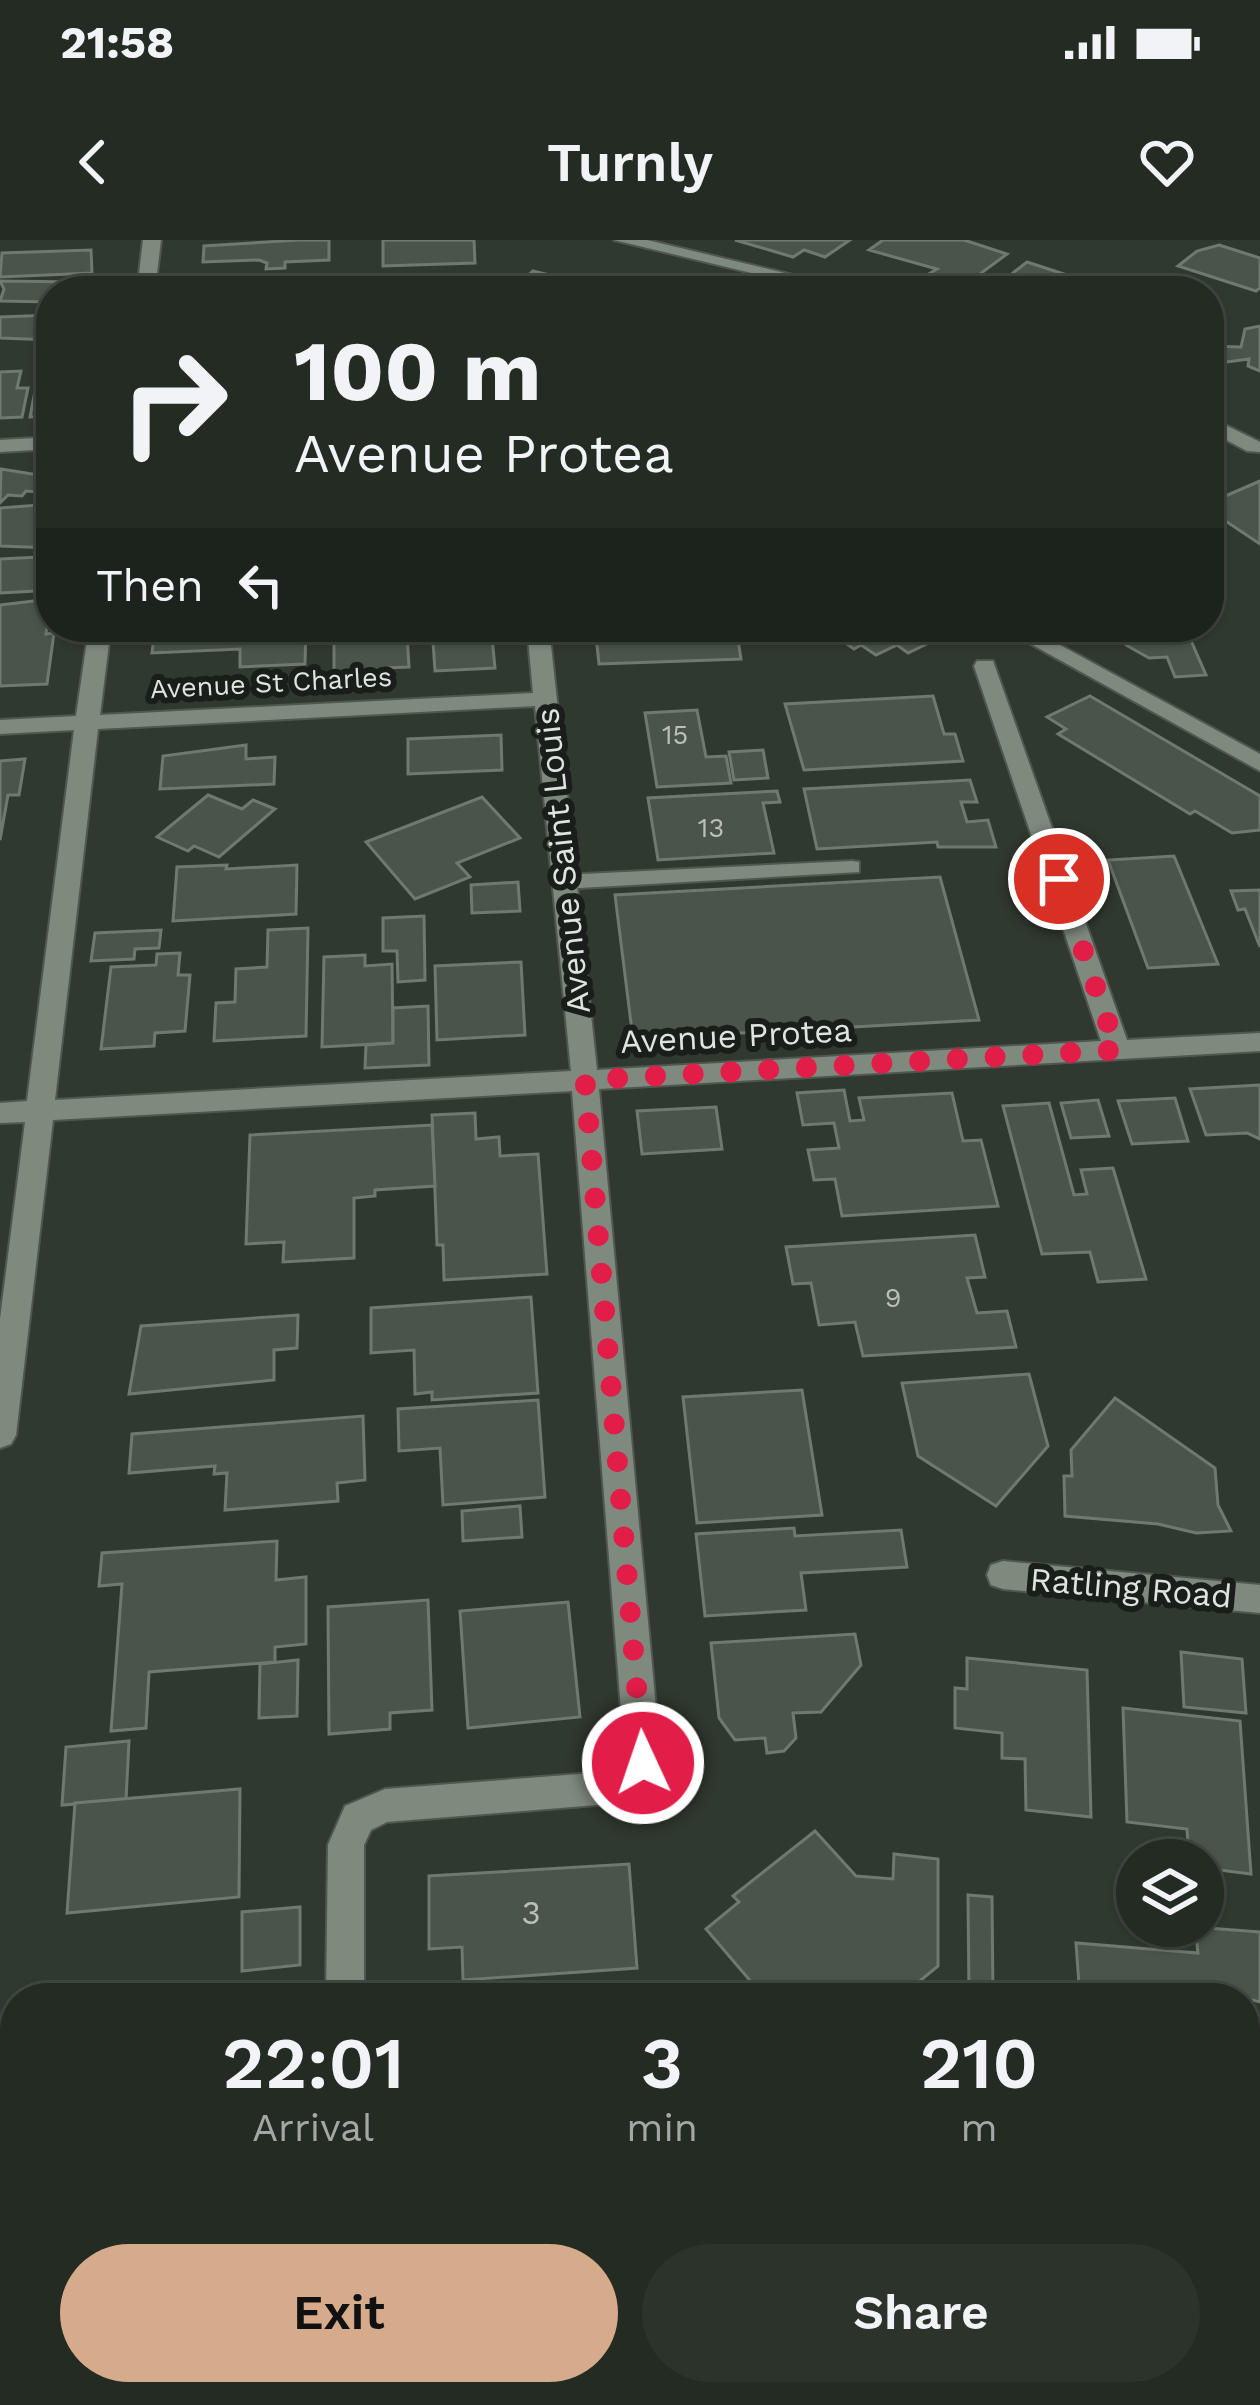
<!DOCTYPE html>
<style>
:root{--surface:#242b23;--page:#2c332b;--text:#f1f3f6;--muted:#a3a7a6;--line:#414741;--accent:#d6ab8b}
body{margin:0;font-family:"Work Sans",sans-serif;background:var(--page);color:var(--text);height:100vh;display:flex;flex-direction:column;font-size:45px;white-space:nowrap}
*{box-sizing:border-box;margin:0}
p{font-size:39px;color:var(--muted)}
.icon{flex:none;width:66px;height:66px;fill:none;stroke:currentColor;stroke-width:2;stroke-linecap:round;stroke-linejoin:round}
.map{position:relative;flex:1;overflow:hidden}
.drawer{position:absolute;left:0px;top:1743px;width:1260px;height:423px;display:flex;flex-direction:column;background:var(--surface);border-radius:48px 48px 0 0;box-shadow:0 3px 9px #0004,0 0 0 3px var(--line)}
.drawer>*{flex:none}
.hud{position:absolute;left:36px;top:36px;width:1188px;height:366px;border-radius:48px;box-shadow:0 3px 9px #0004,0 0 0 3px var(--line);background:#242b23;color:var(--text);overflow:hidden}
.controls{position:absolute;left:1116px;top:1599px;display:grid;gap:24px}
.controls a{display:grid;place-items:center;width:108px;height:108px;border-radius:50%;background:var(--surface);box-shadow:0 3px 9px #0004,0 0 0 3px var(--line);font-size:60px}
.pin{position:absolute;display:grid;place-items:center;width:102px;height:102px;color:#fff;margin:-51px;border:6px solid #fff;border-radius:50%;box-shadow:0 3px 12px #0007}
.me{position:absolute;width:132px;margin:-66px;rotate:357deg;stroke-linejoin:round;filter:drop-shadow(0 0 9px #0008)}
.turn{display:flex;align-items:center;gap:42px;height:252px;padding:0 60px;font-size:54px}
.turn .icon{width:156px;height:156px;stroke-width:2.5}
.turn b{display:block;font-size:84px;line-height:102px}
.then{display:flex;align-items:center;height:114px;padding:0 60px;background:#0003;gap:24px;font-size:45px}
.eta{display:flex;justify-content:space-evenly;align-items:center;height:204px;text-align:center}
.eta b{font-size:72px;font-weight:600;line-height:84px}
.action{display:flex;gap:24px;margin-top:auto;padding:24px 60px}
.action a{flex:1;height:138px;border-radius:72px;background:var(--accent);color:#111;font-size:48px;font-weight:600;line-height:138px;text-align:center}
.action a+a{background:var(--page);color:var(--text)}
.status{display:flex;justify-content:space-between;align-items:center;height:84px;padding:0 60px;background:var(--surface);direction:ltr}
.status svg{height:33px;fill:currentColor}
header{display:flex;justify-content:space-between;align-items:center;height:156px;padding:0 60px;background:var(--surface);font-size:54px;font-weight:600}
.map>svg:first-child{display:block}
.building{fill:#4a544a;stroke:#6f796f;stroke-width:3}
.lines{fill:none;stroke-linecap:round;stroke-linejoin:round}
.service-casing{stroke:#4f574f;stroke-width:4}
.minor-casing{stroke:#4f574f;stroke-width:4}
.service{fill:#7f8a7f;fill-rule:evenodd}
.minor{fill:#7f8a7f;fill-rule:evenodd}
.route{stroke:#e11d48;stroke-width:21;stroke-dasharray:0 37.8}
.labels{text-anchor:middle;stroke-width:12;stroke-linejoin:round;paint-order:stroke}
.far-street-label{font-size:27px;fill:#dee4de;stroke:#1a1e1a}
.number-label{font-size:27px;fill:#b9c0b9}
.street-label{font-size:33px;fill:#dee4de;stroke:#1a1e1a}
.near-number-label{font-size:33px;fill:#b9c0b9}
</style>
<div class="status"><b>21:58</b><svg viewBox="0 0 49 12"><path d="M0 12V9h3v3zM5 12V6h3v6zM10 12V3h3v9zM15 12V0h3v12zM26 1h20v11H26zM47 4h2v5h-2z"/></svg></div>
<header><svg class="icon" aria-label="back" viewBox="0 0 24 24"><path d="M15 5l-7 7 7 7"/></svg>Turnly<svg class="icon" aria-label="heart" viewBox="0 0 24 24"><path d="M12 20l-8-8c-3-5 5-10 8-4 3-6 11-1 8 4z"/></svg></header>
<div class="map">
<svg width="1260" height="2165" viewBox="0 0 1260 2165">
<rect width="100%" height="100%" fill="#30392f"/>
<g class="building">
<polygon points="299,0 329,0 329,20 285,22 285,28 266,29 267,23 259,20 203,22 204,6"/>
<polygon points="383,0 474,0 475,23 383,26"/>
<polygon points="735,0 850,0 825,17 804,10 793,17"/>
<polygon points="883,0 964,0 1007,14 969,42 977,44 970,49 927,35 937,29 869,10"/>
<polygon points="1219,5 1260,18 1260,48 1256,51 1178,26 1197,11"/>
<polygon points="91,10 92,33 0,37 2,13"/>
<polygon points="1027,22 1116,51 1035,51 1046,42 1009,36"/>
<polygon points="533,31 546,34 542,38 592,49 511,51"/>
<polygon points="282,35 281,51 191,51 192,39"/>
<polygon points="677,38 707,45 701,51 670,51"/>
<polygon points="0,41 78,42 101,44 98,51 51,51 51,62 0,61 4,49"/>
<polygon points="51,75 51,100 0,98 0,77"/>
<polygon points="1260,86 1260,131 1248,126 1249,119 1219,123 1209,118 1209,106 1241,107 1245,89"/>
<polygon points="21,131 17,148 28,148 22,177 0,178 0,132"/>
<polygon points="38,135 51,135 51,176 30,177"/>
<polygon points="1,229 51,237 51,253 26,251 22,256 8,255 0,263"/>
<polygon points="1260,241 1260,304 1209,270 1209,263"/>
<polygon points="51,264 51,308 0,306 0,268"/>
<polygon points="39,317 35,351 0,353 0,319"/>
<polygon points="51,359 46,394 54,393 47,444 0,446 0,365"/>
<polygon points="155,387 306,387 305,424 240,427 240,409 152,413"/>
<polygon points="365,387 366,397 407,394 409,427 384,428 384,436 334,438 334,388"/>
<polygon points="432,387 491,387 495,428 435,431"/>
<polygon points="595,387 736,387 741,419 599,424"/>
<polygon points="823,387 926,387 941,397 908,413 897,405 876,415 861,405 854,409"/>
<polygon points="1118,387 1185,387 1206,435 1175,437 1167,417 1149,418 1126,405"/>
<polygon points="933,456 944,494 955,494 963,521 804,530 785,464"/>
<polygon points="1090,456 1260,556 1260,590 1232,593 1195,571 1190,574 1058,494 1066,489 1047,477"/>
<polygon points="697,470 706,517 726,516 731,543 657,547 645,473"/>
<polygon points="501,495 502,530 408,534 408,499"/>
<polygon points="246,505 246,519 275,517 274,544 160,549 163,516"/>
<polygon points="763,510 768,538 734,540 729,512"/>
<polygon points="25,519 19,555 8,555 0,600 0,521"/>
<polygon points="970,540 977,562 961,562 967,582 988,580 996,607 938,607 937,602 817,609 804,549"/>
<polygon points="777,551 780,562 763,563 774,613 658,620 648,558"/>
<polygon points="208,555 242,569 253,560 275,569 219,617 194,606 188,611 157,597"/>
<polygon points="482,557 520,598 457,623 470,637 415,659 366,602"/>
<polygon points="1174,616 1218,724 1148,728 1108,620"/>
<polygon points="227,625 226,629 297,625 296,674 173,681 177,627"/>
<polygon points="940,637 979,780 633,799 615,655"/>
<polygon points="518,642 520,671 472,673 471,645"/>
<polygon points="1260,650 1260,707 1245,669 1238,670 1231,651"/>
<polygon points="424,676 425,740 398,742 397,711 383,711 383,678"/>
<polygon points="308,688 306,796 214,801 216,763 235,762 236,729 267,727 268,690"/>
<polygon points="161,690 159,708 135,709 134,719 91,721 95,693"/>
<polygon points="180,713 178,735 190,735 185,791 155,793 154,806 101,809 111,727 156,725 157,714"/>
<polygon points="365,715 365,726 392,724 393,803 322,807 324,717"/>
<polygon points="521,722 525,795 437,800 435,726"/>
<polygon points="428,766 429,825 365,828 366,805 393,803 393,768"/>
<polygon points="1260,845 1260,899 1247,893 1206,895 1190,849"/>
<polygon points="844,850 850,881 864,880 859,858 952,853 963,901 981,900 998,966 842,976 835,939 814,940 808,910 839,908 834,883 803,885 797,853"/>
<polygon points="1175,858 1188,901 1132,904 1118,861"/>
<polygon points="1098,860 1109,896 1071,898 1061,863"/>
<polygon points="1049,863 1074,955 1087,954 1081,930 1113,928 1146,1039 1098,1042 1090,1012 1042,1014 1003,866"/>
<polygon points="716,867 722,909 642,914 637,871"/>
<polygon points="475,873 476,899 499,897 500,916 538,914 547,1034 444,1040 443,1005 437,1005 432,875"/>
<polygon points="432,885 435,946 375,950 375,956 354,958 354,1018 283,1022 284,1002 246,1004 250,895"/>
<polygon points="975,995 985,1037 967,1038 977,1073 1007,1071 1016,1107 863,1116 855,1082 819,1085 811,1043 793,1044 786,1007"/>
<polygon points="531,1057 538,1153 432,1160 432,1152 415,1154 414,1110 371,1113 371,1068"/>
<polygon points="298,1075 297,1108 274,1110 274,1140 129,1154 141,1086"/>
<polygon points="1029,1134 1048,1206 996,1266 918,1216 902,1143"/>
<polygon points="802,1150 822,1275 697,1283 683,1157"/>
<polygon points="1115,1158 1215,1228 1218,1265 1231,1291 1196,1293 1158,1284 1065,1276 1064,1236 1072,1236 1071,1210"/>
<polygon points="538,1160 545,1257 443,1265 440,1208 399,1211 398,1169"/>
<polygon points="363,1176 365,1240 337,1243 338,1261 225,1270 227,1233 214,1234 215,1226 129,1233 132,1194"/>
<polygon points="520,1266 522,1297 463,1301 462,1271"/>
<polygon points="794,1288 795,1296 901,1290 907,1327 801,1333 806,1370 705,1376 696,1294"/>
<polygon points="277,1301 276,1340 306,1337 306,1404 275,1407 275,1422 149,1432 146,1488 111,1491 122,1344 99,1346 102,1313"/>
<polygon points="428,1360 432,1470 390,1473 390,1489 329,1494 328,1367"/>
<polygon points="568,1362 580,1477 468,1488 460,1371"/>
<polygon points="855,1394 861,1425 821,1472 793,1473 796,1498 784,1511 767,1513 765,1498 735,1500 719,1478 711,1403"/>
<polygon points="1181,1412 1242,1419 1246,1473 1184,1467"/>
<polygon points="967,1418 1087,1430 1091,1577 1026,1570 1025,1519 1002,1518 1002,1493 955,1488 955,1448 967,1449"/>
<polygon points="298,1420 297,1476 259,1478 260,1424"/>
<polygon points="1123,1468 1240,1481 1251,1634 1203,1628 1203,1620 1189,1620 1187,1589 1127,1582"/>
<polygon points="129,1501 126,1560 62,1565 66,1507"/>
<polygon points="240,1549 239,1657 67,1673 75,1563"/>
<polygon points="815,1591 856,1636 893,1639 894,1614 938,1619 938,1726 921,1740 930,1758 765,1758 706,1689 739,1662 733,1656"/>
<polygon points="629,1624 637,1728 463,1740 462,1707 429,1709 429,1636"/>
<polygon points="968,1655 992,1657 993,1758 969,1758"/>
<polygon points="300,1667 300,1725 242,1731 242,1672"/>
<polygon points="1195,1687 1260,1692 1260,1762 1245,1758 1080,1758 1076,1703 1198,1713"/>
<polygon points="15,1781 15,1992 0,1993 0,1849 7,1782"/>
<polygon points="1245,1803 1260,1804 1260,2003 1245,2001"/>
<polygon points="328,2151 407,2151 407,2165 327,2165"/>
<polygon points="1039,2154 1130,2165 1039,2165"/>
</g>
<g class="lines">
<g class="service-casing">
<polygon id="service" points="852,621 859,622 859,632 562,649 552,642 562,635"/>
</g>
<g class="minor-casing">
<g id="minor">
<polygon points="143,0 161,0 155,51 137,51"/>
<polygon points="614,0 647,0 860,51 827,51"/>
<polygon points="1209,177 1260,202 1260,212 1247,211 1209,191"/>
<polygon points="51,197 51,209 0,212 0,200"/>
<path d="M89 387H111L100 475 533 453 527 387H549L597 830 1101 801 974 426 977 421H993L1127 800 1260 793V811L599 849 661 1523 647 1546 609 1564 387 1582 371 1590 364 1605V1758H326L328 1605 345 1566 385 1549 606 1532 625 1520 572 851 53 880 16 1195 11 1204 0 1208V1079L25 882 0 883V863L27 861 74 490 0 494V480L76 476ZM535 466 571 831 55 860 98 489Z"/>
<polygon points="1000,387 1027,387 1260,514 1260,531"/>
<polygon points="1003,1321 1260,1345 1260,1373 1003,1349 991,1345 987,1335 991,1325"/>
<polygon points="15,2070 15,2112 0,2113 0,2071"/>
<polygon points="1245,2075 1260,2077 1260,2119 1245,2117"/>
<rect x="872" y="2151" width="42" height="14"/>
</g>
</g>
<use href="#service" class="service"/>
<use href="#minor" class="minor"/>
</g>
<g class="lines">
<polyline class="route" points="643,1523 585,840 1117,810 1059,639"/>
</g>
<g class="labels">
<g class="far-street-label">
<text transform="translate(271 443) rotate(-3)" y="9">Avenue St Charles</text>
</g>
<g class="number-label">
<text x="675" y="504">15</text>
<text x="711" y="597">13</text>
<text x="893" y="1067">9</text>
</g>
<g class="street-label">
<text transform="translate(562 621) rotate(-96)" y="12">Avenue Saint Louis</text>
<text transform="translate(736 795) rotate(-3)" y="12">Avenue Protea</text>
<text transform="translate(1131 1347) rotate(5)" y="12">Ratling Road</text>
</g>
<g class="near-number-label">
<text x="531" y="1684">3</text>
</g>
</g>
</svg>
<div class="controls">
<a><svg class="icon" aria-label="layers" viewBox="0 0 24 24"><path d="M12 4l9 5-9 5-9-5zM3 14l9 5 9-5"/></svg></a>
</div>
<div class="pin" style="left:1059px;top:639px;background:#d93025"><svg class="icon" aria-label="arrive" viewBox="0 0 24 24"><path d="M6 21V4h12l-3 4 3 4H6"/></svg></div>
<svg class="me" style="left:643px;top:1523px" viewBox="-20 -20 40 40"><circle r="17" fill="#e11d48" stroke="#fff" stroke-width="3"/><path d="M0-11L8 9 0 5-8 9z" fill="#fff"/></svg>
<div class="hud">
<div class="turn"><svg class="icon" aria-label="right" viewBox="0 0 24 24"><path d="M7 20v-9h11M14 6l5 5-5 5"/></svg><div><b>100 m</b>Avenue Protea</div></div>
<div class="then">Then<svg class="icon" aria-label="left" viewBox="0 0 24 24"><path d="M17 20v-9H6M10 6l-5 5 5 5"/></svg></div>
</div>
<section class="drawer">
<div class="eta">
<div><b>22:01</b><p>Arrival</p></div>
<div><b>3</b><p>min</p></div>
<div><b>210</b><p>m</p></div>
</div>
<div class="action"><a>Exit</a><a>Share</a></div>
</section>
</div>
